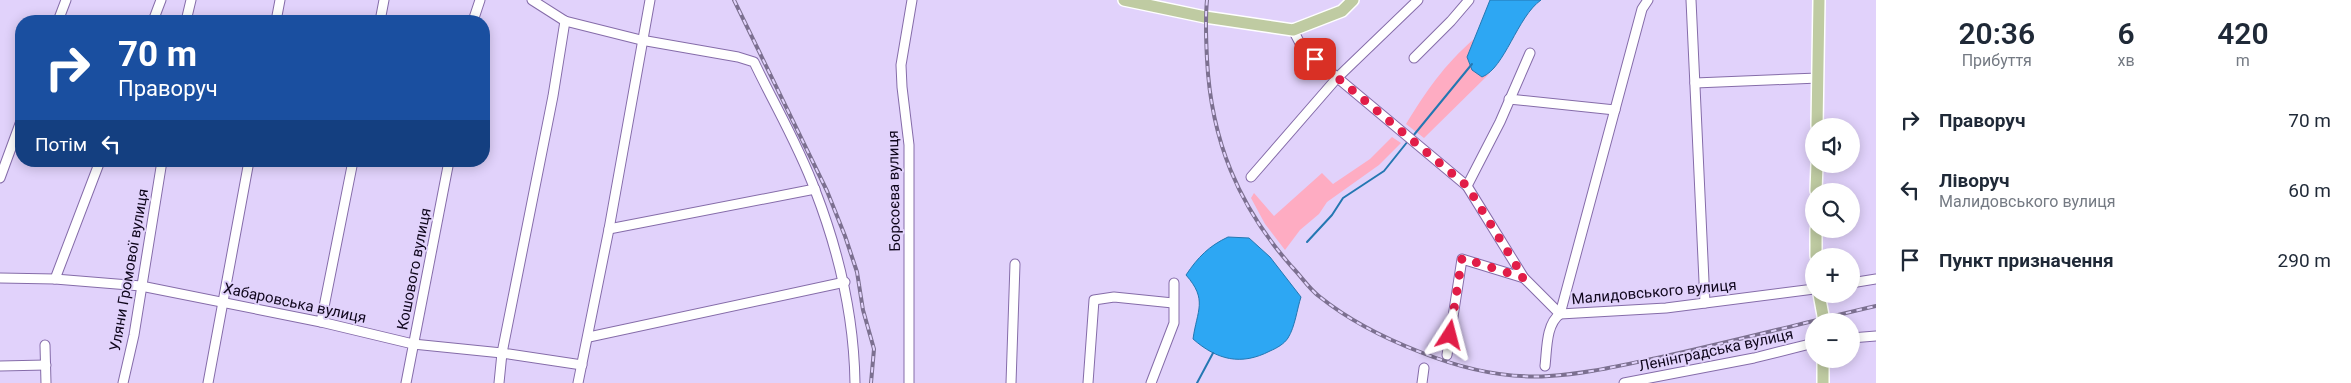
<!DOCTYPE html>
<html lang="uk">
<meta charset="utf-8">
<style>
:root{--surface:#fff;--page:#f6f6f7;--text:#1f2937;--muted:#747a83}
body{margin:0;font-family:Roboto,sans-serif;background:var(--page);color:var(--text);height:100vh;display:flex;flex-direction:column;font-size:19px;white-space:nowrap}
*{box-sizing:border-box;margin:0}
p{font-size:16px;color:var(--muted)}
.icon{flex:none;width:28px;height:28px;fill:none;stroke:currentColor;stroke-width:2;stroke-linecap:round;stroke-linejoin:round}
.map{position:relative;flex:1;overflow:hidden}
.side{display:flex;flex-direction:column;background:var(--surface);width:475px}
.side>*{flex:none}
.top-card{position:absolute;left:15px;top:15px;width:475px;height:152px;border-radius:20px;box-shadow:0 2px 12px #0003;background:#1a4fa0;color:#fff;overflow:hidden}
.fabs{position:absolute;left:1805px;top:118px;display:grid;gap:10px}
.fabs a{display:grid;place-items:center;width:55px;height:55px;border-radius:50%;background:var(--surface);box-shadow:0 2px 12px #0003;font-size:25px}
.pin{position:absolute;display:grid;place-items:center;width:42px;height:42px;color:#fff;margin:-21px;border-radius:10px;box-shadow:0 2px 8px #0006}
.me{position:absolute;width:55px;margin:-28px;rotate:9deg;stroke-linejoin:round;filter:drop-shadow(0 0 4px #0008)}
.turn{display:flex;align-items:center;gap:18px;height:105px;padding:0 20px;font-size:22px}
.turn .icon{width:65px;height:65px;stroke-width:2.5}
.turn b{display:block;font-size:35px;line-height:42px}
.then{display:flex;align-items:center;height:48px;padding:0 20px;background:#0003;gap:10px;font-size:19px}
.eta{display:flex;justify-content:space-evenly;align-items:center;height:85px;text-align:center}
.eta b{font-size:30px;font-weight:600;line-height:35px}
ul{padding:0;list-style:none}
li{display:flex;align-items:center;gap:15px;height:70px;padding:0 20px}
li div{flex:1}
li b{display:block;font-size:19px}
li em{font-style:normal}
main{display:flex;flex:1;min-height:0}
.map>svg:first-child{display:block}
.green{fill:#feacc2}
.water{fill:#2da7f3;stroke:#2477b2}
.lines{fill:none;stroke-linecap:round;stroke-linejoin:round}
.stream{stroke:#2477b2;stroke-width:2}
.minor-casing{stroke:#856ca9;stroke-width:11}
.major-casing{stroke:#fff;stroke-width:14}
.minor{stroke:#fff;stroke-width:9}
.major{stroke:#bfcba2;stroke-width:11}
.rail-casing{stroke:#7c7090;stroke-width:4}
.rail{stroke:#e1d2fb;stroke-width:2;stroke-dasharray:5.5;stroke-linecap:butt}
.route{stroke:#e11d48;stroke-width:9;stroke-dasharray:0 16.2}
.labels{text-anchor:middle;stroke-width:4;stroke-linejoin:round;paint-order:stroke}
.street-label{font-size:15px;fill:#0f061c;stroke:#e1d2fb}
</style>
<main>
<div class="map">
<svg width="1876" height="383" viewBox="0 0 1876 383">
<rect width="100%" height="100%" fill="#e1d2fb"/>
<g class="green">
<path d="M1474 39 1467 57 1482 77 1489 74 1424 138 1406 124C1427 90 1444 65 1474 39Z"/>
<polygon points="1392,137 1401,143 1379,165 1327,202 1319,214 1300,230 1285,250 1265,224 1251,198 1254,193 1274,216 1322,173 1333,184 1370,159"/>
</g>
<g class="water">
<path d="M1490 0H1541C1517 17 1505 68 1482 77L1472 70 1467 57Z"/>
<path d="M1228 237 1249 238 1270 257 1301 297C1297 309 1295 327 1288 338 1284 344 1277 348 1270 351 1241 366 1217 360 1193 339 1197 310 1208 300 1186 275 1198 257 1209 246 1228 237Z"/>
</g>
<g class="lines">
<g class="stream">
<polyline points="1413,136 1472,64"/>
<polyline points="1307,242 1332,215 1343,198 1384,171 1408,141"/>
<polyline points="1197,383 1213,353"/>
</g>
<g class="minor-casing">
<g id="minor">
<path d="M532 0 565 21 641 40 738 57 754 62C774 104 799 146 815 190 839 252 854 316 855 383"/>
<polyline points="1691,0 1705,303"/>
<polyline points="58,21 66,0"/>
<polyline points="153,21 161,0"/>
<polyline points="186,21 191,0"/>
<polyline points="276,21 280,0"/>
<polyline points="380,21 384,0"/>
<polyline points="473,21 480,0"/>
<polyline points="1293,30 1303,49 1467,186 1524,278 1560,314 1666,308 1814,289"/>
<polyline points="1414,58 1451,21 1469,0"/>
<polyline points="1695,83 1818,78"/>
<polyline points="1509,99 1615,110"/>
<polyline points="1251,177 1337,78 1418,0"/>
<polyline points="0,178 21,121"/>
<polyline points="1467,186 1500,122 1530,53"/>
<polyline points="609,229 815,189"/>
<polyline points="0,278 55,279 141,286 321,322 413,344 502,353 582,365"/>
<polyline points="55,279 100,161"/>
<polyline points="1851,283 1876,279"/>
<polyline points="321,322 353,161"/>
<polyline points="589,337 845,282"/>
<polyline points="1851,338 1876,336"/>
<polyline points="45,345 46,383"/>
<polyline points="1447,355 1462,259 1524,278"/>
<polyline points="0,366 46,365"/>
<path d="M1545 366C1547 349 1546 324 1560 314L1642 9 1648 0"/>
<polyline points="123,383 134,335 162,161"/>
<polyline points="208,383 249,161"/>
<polyline points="406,383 449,161"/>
<polyline points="499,383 502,353 553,96 565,21"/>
<polyline points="578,383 609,229 650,0"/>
<polyline points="909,383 909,145 902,87 901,65 912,0"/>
<polyline points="1011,383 1015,264"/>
<polyline points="1088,383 1094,300 1114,297 1173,303"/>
<polyline points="1151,383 1174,323 1174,283"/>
<polyline points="1422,383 1424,368"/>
<polyline points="1624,383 1754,358 1814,343"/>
</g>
</g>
<g class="major-casing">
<g id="major">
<polyline points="1124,0 1205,17 1293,30 1342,11 1353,0"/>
<polyline points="1817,126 1819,0"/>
<polyline points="1816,191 1817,164"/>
<polyline points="1816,229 1816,256"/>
<polyline points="1819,294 1824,321"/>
<polyline points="1823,383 1823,359"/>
</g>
</g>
<use href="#minor" class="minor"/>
<use href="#major" class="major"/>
<g class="rail-casing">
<g id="rail">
<polyline points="734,0 827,191 845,236 857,272 863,310 874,349 871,383"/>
<path d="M1207 0C1205 20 1206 39 1207 59 1211 140 1238 206 1292 267 1301 276 1309 289 1320 297 1350 321 1384 338 1420 352 1460 368 1505 379 1549 376 1586 374 1622 365 1657 358 1731 342 1803 323 1876 306"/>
</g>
</g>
<use href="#rail" class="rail"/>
</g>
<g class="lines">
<polyline class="route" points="1315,59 1467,186 1524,278 1462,258 1450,335"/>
</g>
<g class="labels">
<g class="street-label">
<text transform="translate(894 191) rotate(-91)" y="5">Борсоєва вулиця</text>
<text transform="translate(414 269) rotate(-79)" y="5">Кошового вулиця</text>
<text transform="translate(129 270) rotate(-80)" y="5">Уляни Громової вулиця</text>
<text transform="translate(1654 292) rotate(-5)" y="5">Малидовського вулиця</text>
<text transform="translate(295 303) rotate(12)" y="5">Хабаровська вулиця</text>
<text transform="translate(1716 350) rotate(-12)" y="5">Ленінградська вулиця</text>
</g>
</g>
</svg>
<div class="fabs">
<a><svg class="icon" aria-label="sound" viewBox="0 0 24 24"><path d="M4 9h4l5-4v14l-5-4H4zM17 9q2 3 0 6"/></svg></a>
<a><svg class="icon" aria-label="search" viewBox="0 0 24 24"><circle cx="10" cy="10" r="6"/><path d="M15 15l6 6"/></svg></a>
<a>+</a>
<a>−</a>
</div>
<div class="pin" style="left:1315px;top:59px;background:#d93025"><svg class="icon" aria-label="arrive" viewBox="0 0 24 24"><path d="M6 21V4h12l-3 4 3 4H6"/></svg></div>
<svg class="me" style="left:1450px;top:335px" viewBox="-20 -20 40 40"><path d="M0-17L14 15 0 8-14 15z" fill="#e11d48" stroke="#fff" stroke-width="4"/></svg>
<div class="top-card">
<div class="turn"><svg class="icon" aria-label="right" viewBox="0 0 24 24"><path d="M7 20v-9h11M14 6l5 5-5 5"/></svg><div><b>70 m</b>Праворуч</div></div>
<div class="then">Потім<svg class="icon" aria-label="left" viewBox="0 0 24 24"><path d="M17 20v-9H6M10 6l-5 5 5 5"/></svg></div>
</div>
</div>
<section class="side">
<div class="eta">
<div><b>20:36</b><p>Прибуття</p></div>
<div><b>6</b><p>хв</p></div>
<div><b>420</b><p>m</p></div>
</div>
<ul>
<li><svg class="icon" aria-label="right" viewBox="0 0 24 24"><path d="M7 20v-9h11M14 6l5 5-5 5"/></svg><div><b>Праворуч</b></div><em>70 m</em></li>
<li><svg class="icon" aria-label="left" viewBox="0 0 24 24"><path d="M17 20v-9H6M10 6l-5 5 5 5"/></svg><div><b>Ліворуч</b><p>Малидовського вулиця</p></div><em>60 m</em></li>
<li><svg class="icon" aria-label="arrive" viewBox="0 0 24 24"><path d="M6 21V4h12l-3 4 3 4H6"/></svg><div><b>Пункт призначення</b></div><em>290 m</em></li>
</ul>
</section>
</main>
